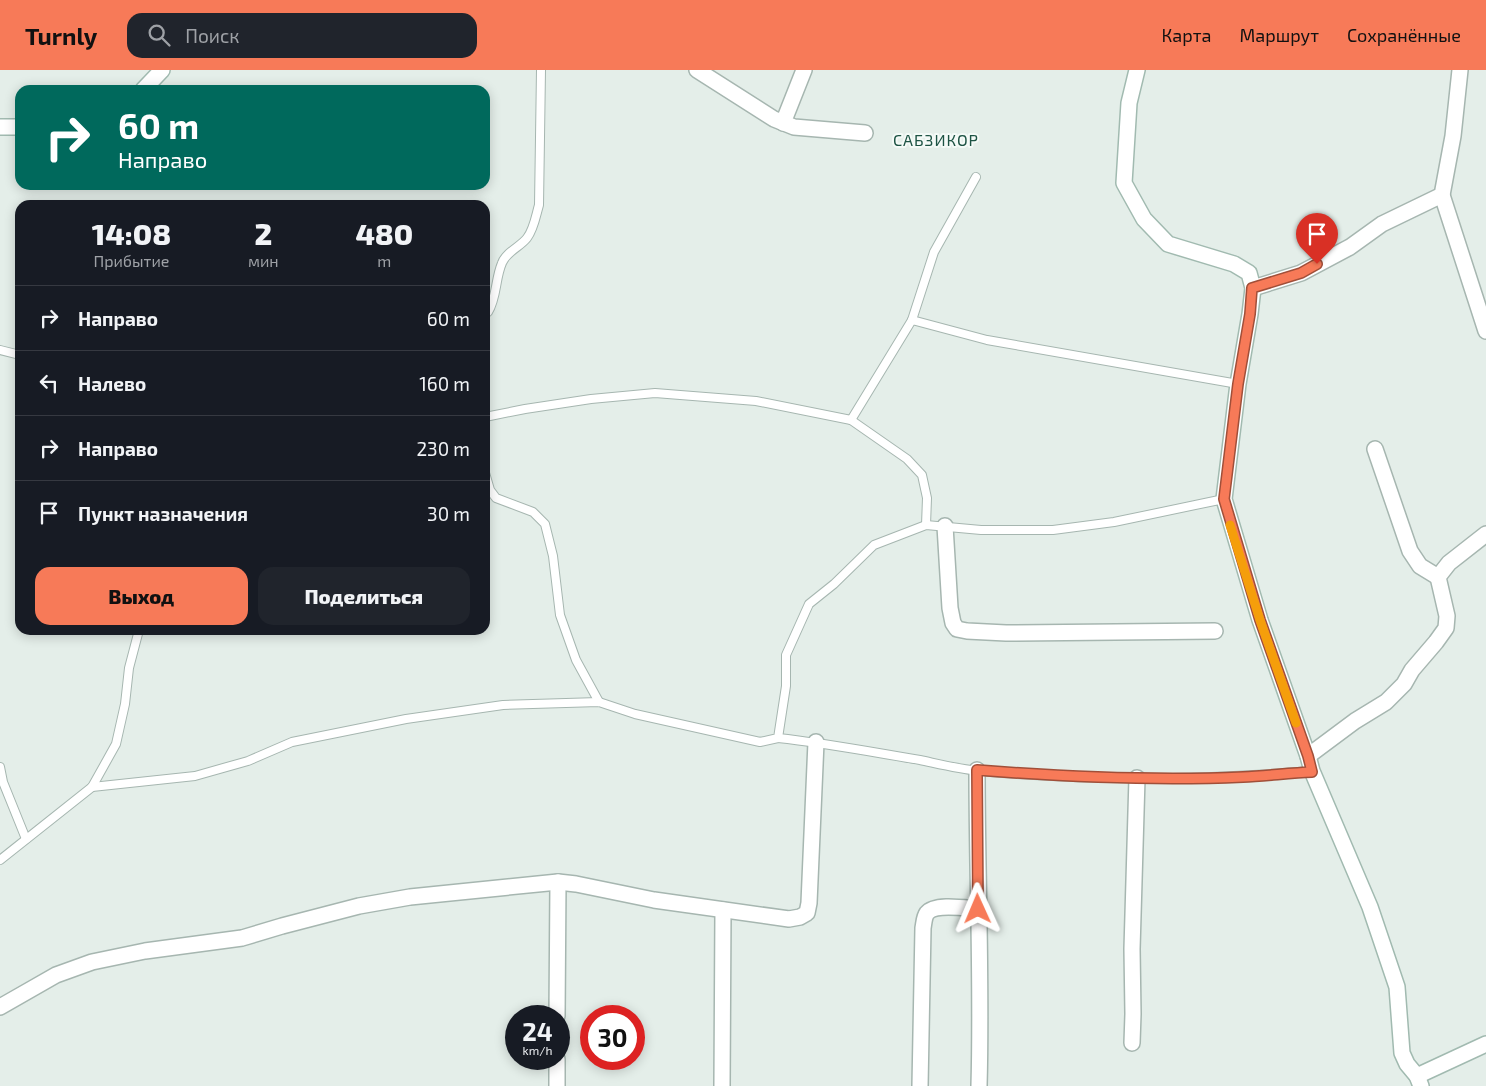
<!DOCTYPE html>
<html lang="ru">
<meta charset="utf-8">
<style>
:root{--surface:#171b24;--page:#20242c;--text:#f1f3f6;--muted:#9ea1a6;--line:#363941;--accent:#f77a58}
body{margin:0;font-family:"Exo 2",sans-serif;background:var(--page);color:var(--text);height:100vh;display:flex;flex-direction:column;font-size:19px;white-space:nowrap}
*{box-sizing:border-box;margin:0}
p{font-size:16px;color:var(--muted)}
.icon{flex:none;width:28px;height:28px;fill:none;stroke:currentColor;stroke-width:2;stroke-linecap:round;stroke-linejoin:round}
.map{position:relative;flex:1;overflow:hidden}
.drawer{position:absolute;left:15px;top:130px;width:475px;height:435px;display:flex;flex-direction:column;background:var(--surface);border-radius:15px;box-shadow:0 2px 12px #0003}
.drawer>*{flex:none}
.guide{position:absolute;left:15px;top:15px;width:475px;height:105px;border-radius:15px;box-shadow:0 2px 12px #0003;background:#00695c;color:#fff;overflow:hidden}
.speed{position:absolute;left:505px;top:935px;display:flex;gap:10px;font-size:25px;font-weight:700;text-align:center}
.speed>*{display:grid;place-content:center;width:65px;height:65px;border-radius:50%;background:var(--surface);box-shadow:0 2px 12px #0003;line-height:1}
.speed small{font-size:12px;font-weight:400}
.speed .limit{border:8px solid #d22;background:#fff;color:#111}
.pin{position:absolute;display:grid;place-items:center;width:42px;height:42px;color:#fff;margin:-51px -21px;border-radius:50% 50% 50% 0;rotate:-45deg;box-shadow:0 0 5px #0007}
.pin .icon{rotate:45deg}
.me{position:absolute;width:55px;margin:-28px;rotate:359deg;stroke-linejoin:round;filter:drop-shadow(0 0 4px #0008)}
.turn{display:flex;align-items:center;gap:18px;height:105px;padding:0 20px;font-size:22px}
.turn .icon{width:65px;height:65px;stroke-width:2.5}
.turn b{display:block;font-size:35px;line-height:42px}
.eta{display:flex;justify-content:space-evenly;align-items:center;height:85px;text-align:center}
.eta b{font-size:30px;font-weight:800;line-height:35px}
.cta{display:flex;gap:10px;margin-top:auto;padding:10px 20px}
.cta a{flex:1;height:58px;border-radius:15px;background:var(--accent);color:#111;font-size:20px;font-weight:800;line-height:58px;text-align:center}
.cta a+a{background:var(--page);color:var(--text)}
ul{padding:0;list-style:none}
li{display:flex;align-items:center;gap:15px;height:65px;padding:0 20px;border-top:1px solid var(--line)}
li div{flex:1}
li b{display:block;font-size:19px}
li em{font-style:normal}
header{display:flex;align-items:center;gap:30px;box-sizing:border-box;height:70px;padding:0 25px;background:var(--accent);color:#111}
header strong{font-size:24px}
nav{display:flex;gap:28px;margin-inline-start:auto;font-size:18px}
.search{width:350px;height:45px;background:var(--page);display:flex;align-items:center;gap:12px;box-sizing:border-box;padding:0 18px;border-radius:15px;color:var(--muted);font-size:19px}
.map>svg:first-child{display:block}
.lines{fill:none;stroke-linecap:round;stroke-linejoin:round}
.lane-casing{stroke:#a6b6b0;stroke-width:10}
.street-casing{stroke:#a6b6b0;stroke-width:18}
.secondary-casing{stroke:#a1bab0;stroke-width:18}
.lane{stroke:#fff;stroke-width:8}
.street{stroke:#fff;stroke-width:15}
.secondary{stroke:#fff;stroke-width:15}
.route-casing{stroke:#a14f39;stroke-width:12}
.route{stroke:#f77a58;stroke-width:9}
.slow{stroke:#f59e0b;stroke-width:9}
.labels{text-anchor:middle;stroke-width:4;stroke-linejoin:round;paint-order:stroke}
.quarter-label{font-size:16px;letter-spacing:1px;fill:#1d5344;stroke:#f4faf7}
</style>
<header>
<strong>Turnly</strong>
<div class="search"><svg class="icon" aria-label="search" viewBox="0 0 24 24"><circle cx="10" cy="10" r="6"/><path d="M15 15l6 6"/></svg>Поиск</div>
<nav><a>Карта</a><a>Маршрут</a><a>Сохранённые</a></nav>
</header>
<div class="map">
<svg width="1486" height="1016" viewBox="0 0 1486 1016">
<rect width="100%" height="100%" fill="#e4eee9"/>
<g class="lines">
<g class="lane-casing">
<g id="lane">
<path d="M485 242H488C497 228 495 209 502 193 506 182 520 177 527 168 534 159 536 145 539 135L541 0"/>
<polyline points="912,250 934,182 976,107"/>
<polyline points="0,280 20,285"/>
<polyline points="485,347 525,339 591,329 655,323 756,331 851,350 907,389 922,405 927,428 926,455"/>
<polyline points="851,350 912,250 987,270 1238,314"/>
<polyline points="485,403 490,420 496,428 533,442 545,454 553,486 560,545 576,590 599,632"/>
<path d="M778 668C825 673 872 682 920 690 939 694 959 699 979 701 1089 711 1201 710 1312 701"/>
<polyline points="0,697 3,712 26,769"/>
<polyline points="92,717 195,706 248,691 292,672 406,649 503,635 599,632 635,644 760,672 778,668 786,616 786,585 809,534 834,514 874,475 926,455 981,460 1053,460 1114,452 1224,429"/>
<polyline points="0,790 92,717 116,674 125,634 129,598 139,560"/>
</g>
</g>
<g class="street-casing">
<g id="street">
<polyline points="697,0 774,49 794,57 865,63"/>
<polyline points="783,53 804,0"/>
<polyline points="1442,125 1486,261"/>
<polyline points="1253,218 1301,203 1350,177 1382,154 1442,125 1453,66 1460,0"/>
<polyline points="1375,379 1410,481 1420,496 1438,507"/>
<polyline points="945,456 950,538 953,553 957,559 967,561 1006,563 1215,561"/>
<polyline points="1308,686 1355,651 1386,632 1404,614 1412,600 1436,572 1446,558 1447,546 1438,507 1449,493 1486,464"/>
<path d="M977 700C977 806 982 911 979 1016"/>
<polyline points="0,937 56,905 92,892 145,881 242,868 282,856 359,836 410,827 558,812 576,814 654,830 789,849 800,847 807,843 809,833 816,672"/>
<polyline points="557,946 558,812"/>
<polyline points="1132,973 1133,944 1132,879 1137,708"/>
<polyline points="557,1016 557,989"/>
<polyline points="722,1016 723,840"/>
<path d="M920 1016 923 858C924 853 924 847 927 843 935 833 965 838 978 839"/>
</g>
</g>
<g class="secondary-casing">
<g id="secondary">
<polyline points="1137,0 1129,33 1124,113 1144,149 1168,174 1234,194 1249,203 1253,218 1250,244 1238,314 1224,429 1260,550 1308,686 1312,701 1370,837 1397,917 1402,983 1407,994 1417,1006 1421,1016"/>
<polyline points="143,20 162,0"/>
<polyline points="0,57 20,57"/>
<polyline points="1417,1006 1486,974"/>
</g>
</g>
<use href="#lane" class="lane"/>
<use href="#street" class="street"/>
<use href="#secondary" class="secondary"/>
</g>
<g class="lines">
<g class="route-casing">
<path id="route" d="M978 839 977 700C1066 707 1155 711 1243 707 1266 706 1289 703 1312 702L1308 686 1260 550 1224 429 1238 314 1250 244 1252 218 1301 203 1317 194"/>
</g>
<use href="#route" class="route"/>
<polyline class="slow" points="1230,455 1260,550 1296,653"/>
</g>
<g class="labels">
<g class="quarter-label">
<text x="936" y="76">САБЗИКОР</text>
</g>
</g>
</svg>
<div class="speed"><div>24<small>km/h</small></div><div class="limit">30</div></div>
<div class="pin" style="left:1317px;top:194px;background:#d93025"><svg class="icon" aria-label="arrive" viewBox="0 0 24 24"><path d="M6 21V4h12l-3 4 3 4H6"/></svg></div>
<svg class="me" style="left:978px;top:839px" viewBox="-20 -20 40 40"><path d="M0-17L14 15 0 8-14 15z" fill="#f77a58" stroke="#fff" stroke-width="4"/></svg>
<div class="guide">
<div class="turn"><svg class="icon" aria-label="right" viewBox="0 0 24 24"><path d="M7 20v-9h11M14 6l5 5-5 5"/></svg><div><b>60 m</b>Направо</div></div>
</div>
<section class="drawer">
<div class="eta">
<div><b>14:08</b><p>Прибытие</p></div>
<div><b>2</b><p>мин</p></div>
<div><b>480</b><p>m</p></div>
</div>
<ul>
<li><svg class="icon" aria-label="right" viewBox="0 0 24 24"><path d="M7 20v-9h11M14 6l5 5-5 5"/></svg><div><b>Направо</b></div><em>60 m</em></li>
<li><svg class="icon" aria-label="left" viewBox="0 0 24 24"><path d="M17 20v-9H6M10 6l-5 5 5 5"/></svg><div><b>Налево</b></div><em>160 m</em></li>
<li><svg class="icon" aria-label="right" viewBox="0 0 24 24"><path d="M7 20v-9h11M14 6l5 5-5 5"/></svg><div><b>Направо</b></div><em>230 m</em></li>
<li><svg class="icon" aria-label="arrive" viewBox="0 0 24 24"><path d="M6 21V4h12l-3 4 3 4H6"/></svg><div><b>Пункт назначения</b></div><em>30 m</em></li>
</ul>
<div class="cta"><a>Выход</a><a>Поделиться</a></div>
</section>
</div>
